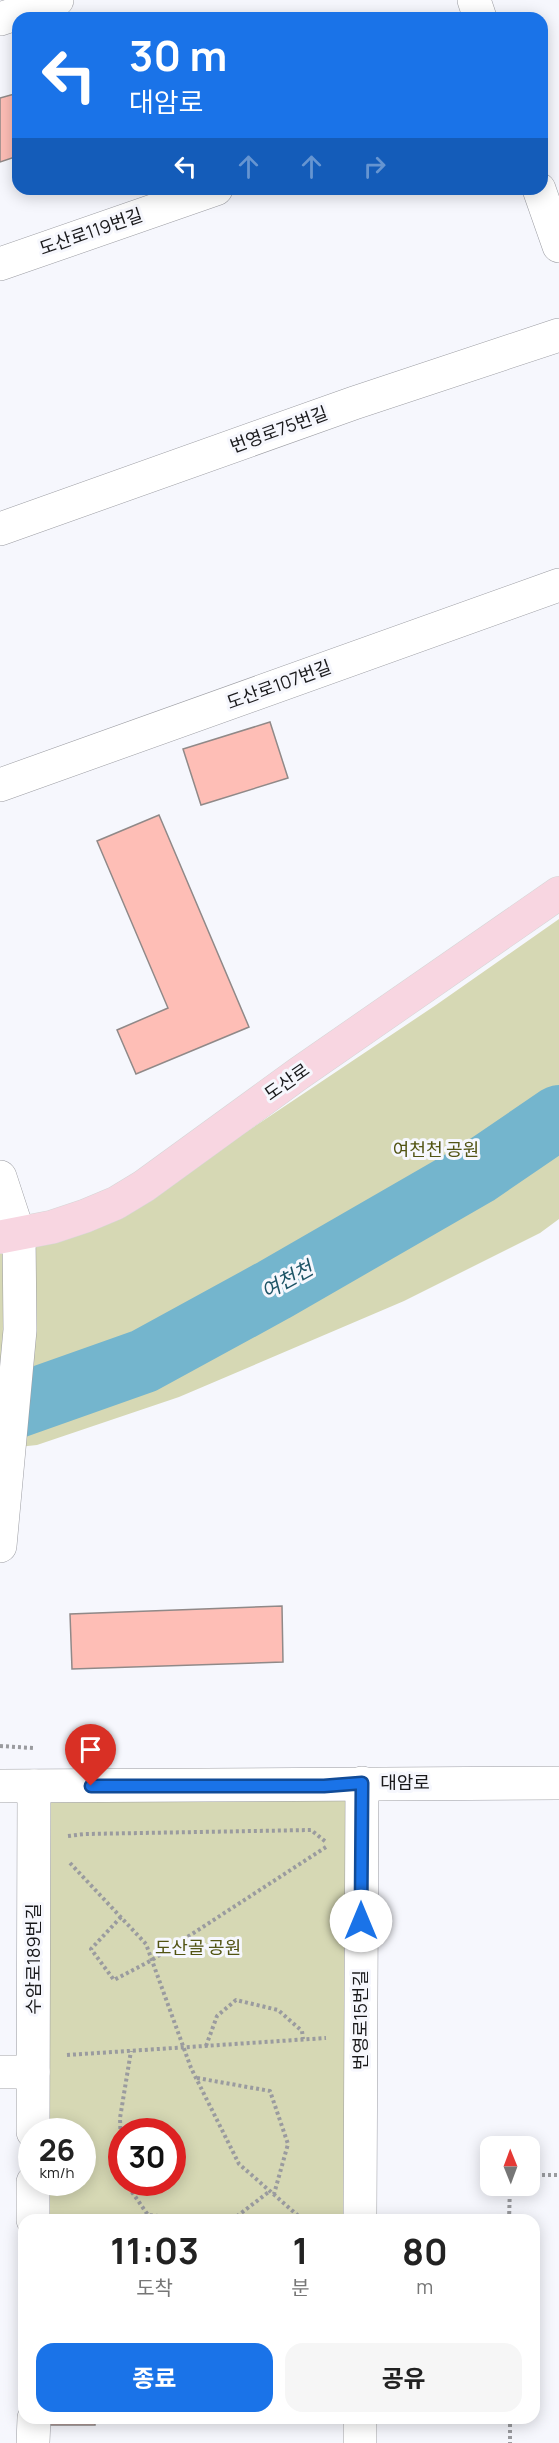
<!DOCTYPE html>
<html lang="ko">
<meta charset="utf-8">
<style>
:root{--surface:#fff;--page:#f6f6f6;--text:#222;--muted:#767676;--accent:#1a73e8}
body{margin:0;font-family:Manrope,"Noto Sans KR",sans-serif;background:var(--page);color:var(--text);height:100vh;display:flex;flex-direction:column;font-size:22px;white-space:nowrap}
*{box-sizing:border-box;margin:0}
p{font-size:20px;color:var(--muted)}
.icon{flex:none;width:33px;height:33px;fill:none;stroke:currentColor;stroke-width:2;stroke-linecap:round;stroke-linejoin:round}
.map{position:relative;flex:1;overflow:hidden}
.panel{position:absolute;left:18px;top:2214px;width:522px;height:210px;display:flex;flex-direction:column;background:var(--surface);border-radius:18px;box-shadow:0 3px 15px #0003}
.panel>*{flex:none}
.hud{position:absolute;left:12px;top:12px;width:536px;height:183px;border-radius:18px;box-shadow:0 3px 15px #0003;background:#1a73e8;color:#fff;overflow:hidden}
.needle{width:39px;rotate:359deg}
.buttons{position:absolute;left:480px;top:2136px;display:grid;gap:12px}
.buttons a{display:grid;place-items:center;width:60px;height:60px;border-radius:12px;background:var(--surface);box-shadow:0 3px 15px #0003;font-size:30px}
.speed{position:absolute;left:18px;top:2118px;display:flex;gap:12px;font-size:30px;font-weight:700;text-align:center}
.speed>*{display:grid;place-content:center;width:78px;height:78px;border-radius:50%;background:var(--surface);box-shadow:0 3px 15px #0003;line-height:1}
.speed small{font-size:15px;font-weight:400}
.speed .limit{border:9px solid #d22;background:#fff;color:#111}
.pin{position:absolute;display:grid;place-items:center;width:51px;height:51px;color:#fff;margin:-62px -26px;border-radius:50% 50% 50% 0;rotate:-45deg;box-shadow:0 0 6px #0007}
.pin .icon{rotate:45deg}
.me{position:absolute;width:66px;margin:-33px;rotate:0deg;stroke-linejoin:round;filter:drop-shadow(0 0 4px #0008)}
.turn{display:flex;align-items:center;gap:21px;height:126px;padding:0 18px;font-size:27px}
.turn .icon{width:78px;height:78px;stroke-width:2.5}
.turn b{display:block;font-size:42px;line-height:51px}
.lanes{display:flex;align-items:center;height:57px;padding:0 18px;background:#0003;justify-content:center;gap:30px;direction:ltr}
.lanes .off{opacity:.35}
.eta{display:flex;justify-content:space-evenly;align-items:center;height:102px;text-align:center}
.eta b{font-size:36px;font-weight:700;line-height:42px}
.cta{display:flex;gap:12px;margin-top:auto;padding:12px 18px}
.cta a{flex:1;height:69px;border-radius:18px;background:var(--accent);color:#fff;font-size:24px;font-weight:700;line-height:69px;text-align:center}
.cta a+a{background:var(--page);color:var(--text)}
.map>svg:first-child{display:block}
.green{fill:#d6d8b4;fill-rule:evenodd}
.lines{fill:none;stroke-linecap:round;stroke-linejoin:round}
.river{stroke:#74b5cd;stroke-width:64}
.building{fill:#febeb6;stroke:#908988;stroke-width:1.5}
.minor-casing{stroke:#9c9da3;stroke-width:34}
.major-casing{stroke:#d6d6d6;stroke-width:34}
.path{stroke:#9a9b9f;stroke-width:4;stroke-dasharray:3 3;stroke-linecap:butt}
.minor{stroke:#fff;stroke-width:33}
.major{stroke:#f8d6e1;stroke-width:33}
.route-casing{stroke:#114b97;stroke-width:15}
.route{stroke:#1a73e8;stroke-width:10}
.labels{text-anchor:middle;stroke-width:6;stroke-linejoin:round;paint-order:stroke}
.street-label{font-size:18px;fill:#19191b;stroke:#f6f7fd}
.park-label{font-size:18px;fill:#525413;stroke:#f6f7fd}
.water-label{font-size:20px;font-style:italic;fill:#1e5466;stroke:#f6f7fd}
</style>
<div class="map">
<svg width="559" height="2443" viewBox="0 0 559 2443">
<rect width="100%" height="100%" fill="#f6f7fd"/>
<g class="green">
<polygon points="559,919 559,1219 540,1233 404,1301 179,1397 37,1445 0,1449 0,1253 146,1199 436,1005"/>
<path d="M362 1783 360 2220H33V2183L82 2182V2132L33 2131 34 1786ZM122 2132H172V2182H122Z"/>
</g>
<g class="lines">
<polyline class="river" points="0,1412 144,1361 274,1290 477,1173 559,1117"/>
</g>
<g class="building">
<polygon points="18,93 18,156 0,162 0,98"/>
<polygon points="270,722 288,778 201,805 183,749"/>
<polygon points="159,815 249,1027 136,1074 117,1030 168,1008 97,841"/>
<polygon points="282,1606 283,1662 72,1669 70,1614"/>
<rect x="34" y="2418" width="61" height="7"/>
</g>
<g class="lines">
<g class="minor-casing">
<g id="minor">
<polyline points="474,0 480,18"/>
<polyline points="0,19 57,0"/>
<polyline points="539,189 559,246"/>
<polyline points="0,264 216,189"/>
<polyline points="0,529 354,403 559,335"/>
<polyline points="0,785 559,585"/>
<polyline points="0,1177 19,1235 20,1330 0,1546"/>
<polyline points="0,1786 559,1783"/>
<polyline points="0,2072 33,2072"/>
<polyline points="33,2132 34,1786"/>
<polyline points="33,2220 33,2182"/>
<polyline points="360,2220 362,1783"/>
<polyline points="33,2443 34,2418"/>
<polyline points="360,2443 360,2418"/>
</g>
</g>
<g class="major-casing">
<polyline id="major" points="0,1237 52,1227 85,1216 116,1203 144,1186 298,1074 559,893"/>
</g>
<g class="path">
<polyline points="0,1746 33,1748"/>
<polyline points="68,1836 85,1834 311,1830 326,1842"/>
<polyline points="70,1863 146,1944 191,2068 239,2164 303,2220"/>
<polyline points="121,1917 91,1949 114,1980 152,1960 326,1847"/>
<polyline points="206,2046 217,2016 236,2000 278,2010 302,2031 303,2039"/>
<polyline points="67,2055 326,2038"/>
<polyline points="197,2078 270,2091 288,2144 274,2194"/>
<polyline points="530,2175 559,2175"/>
<polyline points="122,2177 120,2118 131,2051"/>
<polyline points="125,2182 148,2215 209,2220"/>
<polyline points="232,2220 270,2191"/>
<polyline points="509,2220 510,2186"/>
<polyline points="510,2418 510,2443"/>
</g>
<use href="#minor" class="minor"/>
<use href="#major" class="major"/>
</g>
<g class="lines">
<g class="route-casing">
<polyline id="route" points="91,1786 324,1786 362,1783 361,1921"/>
</g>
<use href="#route" class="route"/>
</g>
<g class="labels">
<g class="street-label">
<text transform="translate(91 232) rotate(-19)" y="6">도산로119번길</text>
<text transform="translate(279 430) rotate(-20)" y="6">번영로75번길</text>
<text transform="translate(279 685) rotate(-20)" y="6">도산로107번길</text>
<text transform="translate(287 1082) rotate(-35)" y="6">도산로</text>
<text x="405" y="1789">대암로</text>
<text transform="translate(34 1959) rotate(-90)" y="6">수암로189번길</text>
<text transform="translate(361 2020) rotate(-90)" y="6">번영로15번길</text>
</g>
<g class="park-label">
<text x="436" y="1156">여천천 공원</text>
<text x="198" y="1954">도산골 공원</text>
</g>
<g class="water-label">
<text transform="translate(287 1280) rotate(-29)" y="7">여천천</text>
</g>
</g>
</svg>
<div class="buttons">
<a><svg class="needle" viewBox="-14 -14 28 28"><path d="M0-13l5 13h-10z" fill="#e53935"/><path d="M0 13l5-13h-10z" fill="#767676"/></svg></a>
</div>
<div class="speed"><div>26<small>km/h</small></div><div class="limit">30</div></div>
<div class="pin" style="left:91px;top:1786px;background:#d93025"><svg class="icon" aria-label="arrive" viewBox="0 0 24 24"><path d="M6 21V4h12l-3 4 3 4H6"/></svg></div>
<svg class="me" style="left:361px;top:1921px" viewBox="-20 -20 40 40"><circle r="19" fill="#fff"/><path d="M0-13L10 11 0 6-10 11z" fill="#1a73e8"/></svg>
<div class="hud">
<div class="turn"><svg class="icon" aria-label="left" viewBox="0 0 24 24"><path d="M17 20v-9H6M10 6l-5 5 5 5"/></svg><div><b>30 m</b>대암로</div></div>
<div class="lanes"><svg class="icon" aria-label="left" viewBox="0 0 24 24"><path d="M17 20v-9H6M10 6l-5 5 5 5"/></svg><svg class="icon off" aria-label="ahead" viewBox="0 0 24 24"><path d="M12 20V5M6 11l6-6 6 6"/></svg><svg class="icon off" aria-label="ahead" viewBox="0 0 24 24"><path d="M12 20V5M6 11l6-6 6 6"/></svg><svg class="icon off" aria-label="right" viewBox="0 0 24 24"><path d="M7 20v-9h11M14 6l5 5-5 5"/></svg></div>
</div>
<section class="panel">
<div class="eta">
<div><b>11:03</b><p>도착</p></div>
<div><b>1</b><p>분</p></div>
<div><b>80</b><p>m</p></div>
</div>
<div class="cta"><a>종료</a><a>공유</a></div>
</section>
</div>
